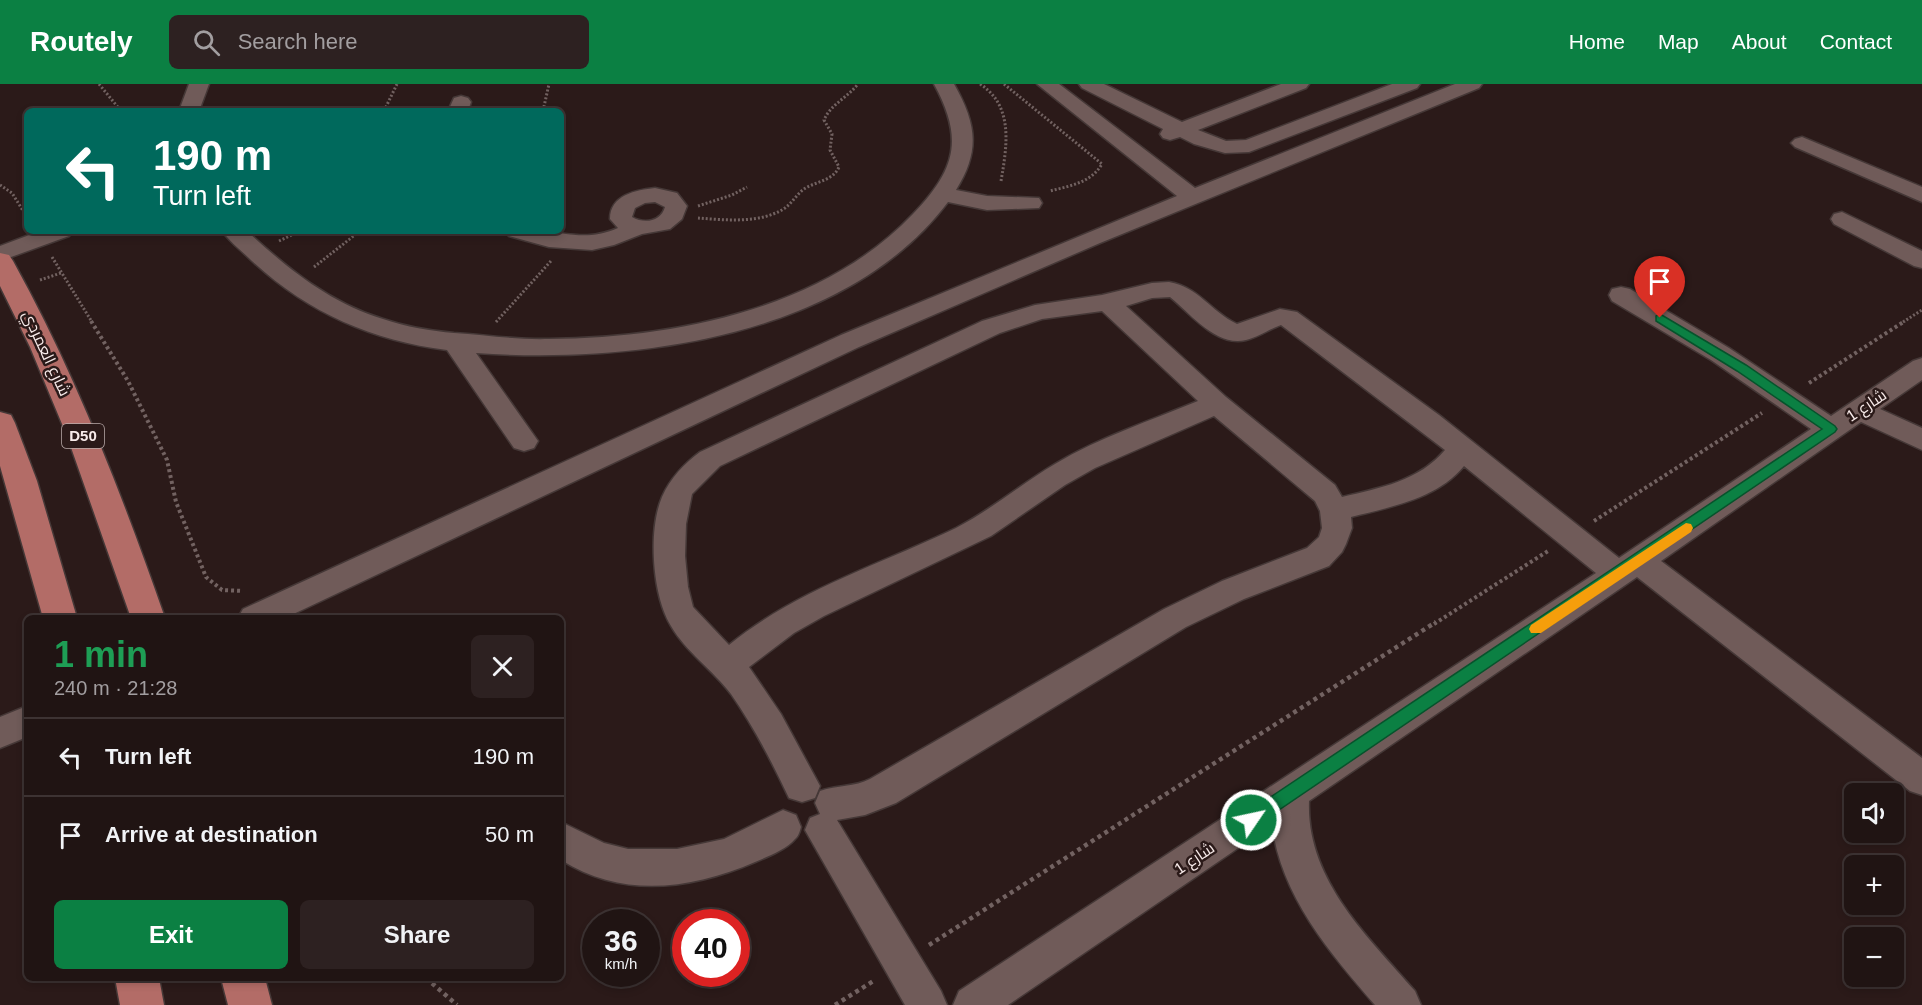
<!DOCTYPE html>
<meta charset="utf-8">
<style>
:root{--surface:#201413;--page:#2d2121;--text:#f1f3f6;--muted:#a29ea0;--line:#3d3333;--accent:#0b8043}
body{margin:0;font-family:Helvetica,Cairo,sans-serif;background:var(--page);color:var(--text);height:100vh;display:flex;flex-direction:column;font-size:22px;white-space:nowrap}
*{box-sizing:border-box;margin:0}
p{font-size:20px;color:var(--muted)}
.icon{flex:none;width:33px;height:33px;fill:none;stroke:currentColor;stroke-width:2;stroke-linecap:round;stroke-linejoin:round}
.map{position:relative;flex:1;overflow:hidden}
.drawer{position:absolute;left:24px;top:531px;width:540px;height:366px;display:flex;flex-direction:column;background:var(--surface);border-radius:9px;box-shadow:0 3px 9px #0003,0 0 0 2px var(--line)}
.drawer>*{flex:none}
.top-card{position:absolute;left:24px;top:24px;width:540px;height:126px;border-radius:9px;box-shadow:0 3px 9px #0003,0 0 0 2px var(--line);background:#00695c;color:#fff;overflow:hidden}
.tools{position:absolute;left:1844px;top:699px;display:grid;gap:12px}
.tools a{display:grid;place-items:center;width:60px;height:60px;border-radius:9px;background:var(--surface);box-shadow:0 3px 9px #0003,0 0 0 2px var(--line);font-size:30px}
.speed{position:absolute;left:582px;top:825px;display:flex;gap:12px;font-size:30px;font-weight:700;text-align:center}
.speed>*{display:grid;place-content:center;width:78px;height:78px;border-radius:50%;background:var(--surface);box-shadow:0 3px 9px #0003,0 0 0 2px var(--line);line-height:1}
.speed small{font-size:15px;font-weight:400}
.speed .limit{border:9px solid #d22;background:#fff;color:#111}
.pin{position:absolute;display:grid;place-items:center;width:51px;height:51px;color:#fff;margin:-62px -26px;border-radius:50% 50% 50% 0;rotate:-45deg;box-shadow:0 0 6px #0007}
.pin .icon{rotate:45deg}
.me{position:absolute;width:66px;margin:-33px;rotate:56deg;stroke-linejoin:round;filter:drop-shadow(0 0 4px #0008)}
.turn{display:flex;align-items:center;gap:21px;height:126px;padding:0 30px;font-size:27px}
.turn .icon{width:78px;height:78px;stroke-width:2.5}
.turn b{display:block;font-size:42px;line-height:51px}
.round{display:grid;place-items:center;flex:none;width:63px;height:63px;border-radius:9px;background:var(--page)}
.summary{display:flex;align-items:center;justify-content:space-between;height:102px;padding:0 30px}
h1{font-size:36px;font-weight:700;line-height:45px;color:#1e9e55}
.action{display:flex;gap:12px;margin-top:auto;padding:12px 30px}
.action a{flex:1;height:69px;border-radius:9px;background:var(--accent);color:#fff;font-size:24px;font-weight:700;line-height:69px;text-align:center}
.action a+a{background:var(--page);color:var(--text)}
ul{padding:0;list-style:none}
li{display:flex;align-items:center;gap:18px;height:78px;padding:0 30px;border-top:2px solid var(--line)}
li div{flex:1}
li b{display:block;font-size:22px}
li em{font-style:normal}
header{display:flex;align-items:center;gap:36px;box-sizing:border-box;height:84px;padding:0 30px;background:var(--accent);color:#fff}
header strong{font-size:28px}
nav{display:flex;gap:33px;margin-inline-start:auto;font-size:21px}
.search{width:420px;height:54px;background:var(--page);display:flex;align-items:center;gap:15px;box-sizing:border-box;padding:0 21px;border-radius:9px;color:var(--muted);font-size:22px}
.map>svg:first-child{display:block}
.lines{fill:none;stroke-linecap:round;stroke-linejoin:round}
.minor-casing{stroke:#453837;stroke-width:3}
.major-casing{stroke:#453837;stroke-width:3}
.path-far2{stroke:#726261;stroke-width:3;stroke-dasharray:2 2;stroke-linecap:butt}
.path-far1{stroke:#726261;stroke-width:4;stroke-dasharray:3 3;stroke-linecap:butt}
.path{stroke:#726261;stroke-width:4.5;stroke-dasharray:4 4;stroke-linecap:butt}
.minor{fill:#705b59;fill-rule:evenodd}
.major{fill:#b36c67;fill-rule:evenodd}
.route{fill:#0b8043;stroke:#07532c;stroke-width:1.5}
.slow{fill:#f59e0b}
.labels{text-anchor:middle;stroke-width:5;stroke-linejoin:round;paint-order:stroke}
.shield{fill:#2b1a19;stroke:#baacab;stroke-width:1.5}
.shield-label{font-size:15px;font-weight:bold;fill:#f8ebea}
.street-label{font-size:16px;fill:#f8ebea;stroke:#2b1a19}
</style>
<header>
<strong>Routely</strong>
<div class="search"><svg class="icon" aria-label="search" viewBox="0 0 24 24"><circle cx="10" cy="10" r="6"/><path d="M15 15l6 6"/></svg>Search here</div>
<nav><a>Home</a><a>Map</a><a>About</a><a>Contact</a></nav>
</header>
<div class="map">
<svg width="1922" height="921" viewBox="0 0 1922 921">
<rect width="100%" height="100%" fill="#2b1a19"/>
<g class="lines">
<g class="minor-casing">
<g id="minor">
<polygon points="189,0 209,0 199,27 179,27"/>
<path d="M934 0H954C976 39 981 66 956 106L987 112 1039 114 1042 119 1039 124 987 126 948 118C846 253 634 280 476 269L538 357 534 364 524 367 514 364 447 266C372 257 307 228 252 177 242 167 230 158 222 147H247C288 185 330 219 383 235 406 243 431 247 454 249 486 251 516 256 549 255 675 254 823 225 913 130 956 85 964 55 934 0Z"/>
<polygon points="1037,0 1059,0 1195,104 1455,0 1482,0 1479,4 1100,159 859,263 285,534 238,534 243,525 841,251 1177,112"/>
<polygon points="1079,0 1104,0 1182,38 1281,0 1309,0 1306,4 1198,46 1226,57 1246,56 1392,0 1420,0 1417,4 1249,68 1225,69 1194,60 1180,53 1170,56 1163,54 1160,50 1163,45 1082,4"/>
<polygon points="461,12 468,14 471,18 468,27 448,27 454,14"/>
<polygon points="1802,53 1922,103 1922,118 1795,63 1791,59 1795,55"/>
<path d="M655 104 677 109 687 122 682 135 670 145 642 150 614 161 592 166 549 163 509 152 505 147C517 147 528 146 539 147 569 149 588 157 618 144L610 135C610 111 636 106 655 104ZM655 118 665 123C661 138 644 140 632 133L635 124 645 119Z"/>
<polygon points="1842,128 1922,167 1922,184 1914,182 1834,140 1831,135 1834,130"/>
<polygon points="40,147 73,147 69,152 0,177 0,162"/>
<path d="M1169 198C1199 203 1211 228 1237 240L1280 225 1297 228 1439 331 1619 474 1811 345 1711 276 1612 217 1609 211 1612 205 1621 203 1630 205 1729 264 1831 332 1913 277 1922 274V296L1880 325 1922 344V366L1861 338 1661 477 1922 674V711L1910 707 1637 493 1309 717C1306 795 1367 852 1415 907L1421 921H1375C1330 869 1281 812 1272 741L1008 921H953L959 907 1596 489 1464 382C1437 415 1390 423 1351 433L1352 444 1346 460 1342 468 1329 482 1244 515 1186 543 896 719 865 731 837 736 941 907 947 921H905L805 746 810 734 820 730 815 719 820 707C837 701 855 703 870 695L1164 525 1222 497 1307 464 1319 453 1322 444 1320 427 1315 417 1214 332 1095 384 1065 401 991 452 824 532 794 549 749 583 781 630 820 702 815 714 802 718 789 714C772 678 754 643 731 610 713 586 686 568 671 542 652 511 648 446 662 413 671 393 684 380 700 368L982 237 1035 221 1102 211 1152 199ZM1170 213C1191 230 1216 263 1246 256 1259 253 1269 245 1281 241L1445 366C1419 397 1380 404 1342 413L1335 401 1226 313 1126 222 1152 214ZM1102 227 1198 317C1150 337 1100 353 1055 380 1021 400 991 426 956 444 879 481 796 506 729 561L693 523 688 503 685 472 686 440 692 410 720 382 1000 249 1042 235Z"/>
<polygon points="27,622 27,653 0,664 0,633"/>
<path d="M783 726 796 731 801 743C800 747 798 753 795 755 787 765 767 773 755 778 692 805 623 815 561 776V738L604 759 628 765H677L724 755Z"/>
</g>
</g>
<g class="major-casing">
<g id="major">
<path d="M0 169 9 171 13 177C76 291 122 411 165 534H131L67 352 30 263 0 202Z"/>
<polygon points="0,328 11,331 15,339 37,397 77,534 43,534 0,382"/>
<polygon points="115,894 159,894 164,921 120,921"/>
<polygon points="221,894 265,894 272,921 228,921"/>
</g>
</g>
<g class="path-far2">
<polyline points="99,0 121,27"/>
<path d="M980 0C1014 22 1007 62 1001 97"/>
<path d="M1004 0 1102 80C1091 99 1069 102 1050 107"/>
<polyline points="384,27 397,0"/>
<polyline points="543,27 549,0"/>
<polyline points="0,101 12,109 27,133"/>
<polyline points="698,122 732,111 747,103"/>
<path d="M698 134C725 136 761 140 785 124 792 119 797 110 804 105 816 97 833 97 839 83L830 66 832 50 824 36C831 20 847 14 858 0"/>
<polyline points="279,157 300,147"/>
<polyline points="52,173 92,238"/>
<polyline points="314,183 360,147"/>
<polyline points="40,196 61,189"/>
<polyline points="496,238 551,177"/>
<polyline points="1903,238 1922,226"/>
</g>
<g class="path-far1">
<polyline points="91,237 128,297 167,376 176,418 206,493 222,506 243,507"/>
<polyline points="1809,299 1905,237"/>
<polyline points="1594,437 1762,329"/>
<polyline points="1434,540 1548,467"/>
</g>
<g class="path">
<polyline points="929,861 1436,538"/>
<polyline points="426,894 457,921"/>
<polyline points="835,921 875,896"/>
</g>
<use href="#minor" class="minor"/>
<use href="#major" class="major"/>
</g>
<polygon class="route" points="1660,230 1746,281 1835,342 1837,345 1835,348 1257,741 1251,744 1245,741 1243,736 1245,730 1822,345 1737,287 1656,237 1656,232"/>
<polygon class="slow" points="1686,439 1691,440 1693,444 1691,448 1541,549 1531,549 1529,545 1531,541"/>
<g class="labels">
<rect class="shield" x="62" y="340" width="42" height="24" rx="4.5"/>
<g class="shield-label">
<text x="83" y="357">D50</text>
</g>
<g class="street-label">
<text transform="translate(47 269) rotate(65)" y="6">شارع العمردي</text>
<text transform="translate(1866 321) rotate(-34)" y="6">شارع 1</text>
<text transform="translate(1194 774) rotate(-34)" y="6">شارع 1</text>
</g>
</g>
</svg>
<div class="tools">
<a><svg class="icon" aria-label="sound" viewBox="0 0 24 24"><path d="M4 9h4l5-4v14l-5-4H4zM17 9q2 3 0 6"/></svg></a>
<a>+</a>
<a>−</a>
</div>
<div class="speed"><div>36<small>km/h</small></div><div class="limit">40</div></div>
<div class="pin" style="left:1660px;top:234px;background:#d93025"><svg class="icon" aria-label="arrive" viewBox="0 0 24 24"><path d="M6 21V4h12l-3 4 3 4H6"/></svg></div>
<svg class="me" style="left:1251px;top:736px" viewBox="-20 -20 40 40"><circle r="17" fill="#0b8043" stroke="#fff" stroke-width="3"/><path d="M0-11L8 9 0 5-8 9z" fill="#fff"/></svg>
<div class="top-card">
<div class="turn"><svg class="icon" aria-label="left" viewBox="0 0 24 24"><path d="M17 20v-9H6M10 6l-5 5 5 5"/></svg><div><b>190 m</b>Turn left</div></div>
</div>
<section class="drawer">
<div class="summary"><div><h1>1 min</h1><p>240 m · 21:28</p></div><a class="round"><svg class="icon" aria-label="close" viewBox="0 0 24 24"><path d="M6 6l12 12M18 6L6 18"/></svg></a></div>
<ul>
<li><svg class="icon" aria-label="left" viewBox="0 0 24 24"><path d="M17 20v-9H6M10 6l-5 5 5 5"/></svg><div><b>Turn left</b></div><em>190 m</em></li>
<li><svg class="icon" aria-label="arrive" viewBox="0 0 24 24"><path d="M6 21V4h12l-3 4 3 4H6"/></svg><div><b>Arrive at destination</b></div><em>50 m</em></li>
</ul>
<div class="action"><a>Exit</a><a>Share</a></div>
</section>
</div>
